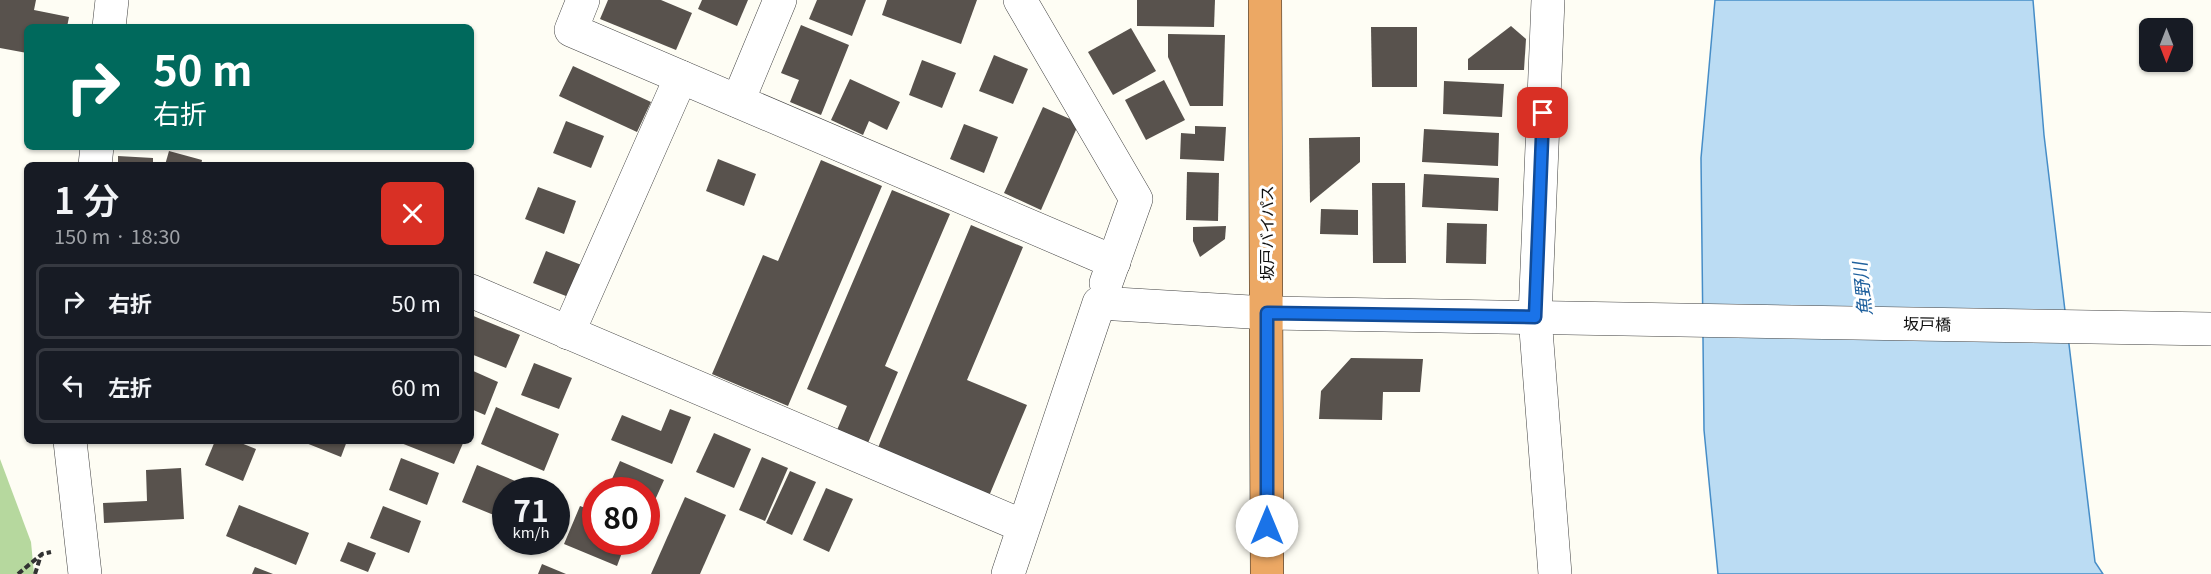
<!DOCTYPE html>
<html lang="ja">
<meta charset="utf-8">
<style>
:root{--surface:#171b24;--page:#242831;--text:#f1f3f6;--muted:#9ea1a6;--line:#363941}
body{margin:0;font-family:Georgia,"Noto Sans JP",serif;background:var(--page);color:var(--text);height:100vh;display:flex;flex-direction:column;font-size:22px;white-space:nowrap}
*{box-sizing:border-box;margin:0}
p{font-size:20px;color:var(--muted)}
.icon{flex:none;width:33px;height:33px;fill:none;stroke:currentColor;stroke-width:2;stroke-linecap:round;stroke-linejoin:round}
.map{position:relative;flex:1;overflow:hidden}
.sheet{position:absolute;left:24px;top:162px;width:450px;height:282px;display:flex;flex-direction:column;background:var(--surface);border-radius:9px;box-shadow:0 2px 4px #0004}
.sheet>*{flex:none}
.guide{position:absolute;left:24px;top:24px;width:450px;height:126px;border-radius:9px;box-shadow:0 2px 4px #0004;background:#00695c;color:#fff;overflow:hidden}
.needle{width:39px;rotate:180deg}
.controls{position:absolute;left:2139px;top:18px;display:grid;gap:12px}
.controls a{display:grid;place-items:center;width:54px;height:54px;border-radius:9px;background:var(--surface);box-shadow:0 2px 4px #0004;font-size:30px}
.speed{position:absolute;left:492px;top:477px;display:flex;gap:12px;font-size:30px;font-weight:700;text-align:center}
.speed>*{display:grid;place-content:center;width:78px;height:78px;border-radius:50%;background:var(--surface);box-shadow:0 2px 4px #0004;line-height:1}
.speed small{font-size:15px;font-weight:400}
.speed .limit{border:9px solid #d22;background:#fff;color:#111}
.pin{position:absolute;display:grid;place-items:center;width:51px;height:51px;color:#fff;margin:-26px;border-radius:12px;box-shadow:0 3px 9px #0006}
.me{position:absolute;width:66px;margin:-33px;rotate:0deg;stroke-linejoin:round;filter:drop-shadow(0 0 4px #0008)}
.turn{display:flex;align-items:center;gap:21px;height:126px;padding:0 30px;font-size:27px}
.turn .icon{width:78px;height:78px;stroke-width:2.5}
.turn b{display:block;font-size:42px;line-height:51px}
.round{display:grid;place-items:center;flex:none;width:63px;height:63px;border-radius:9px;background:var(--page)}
.head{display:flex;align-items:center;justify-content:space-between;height:102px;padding:0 30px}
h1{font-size:36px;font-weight:600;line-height:45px}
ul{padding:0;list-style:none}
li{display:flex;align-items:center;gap:18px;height:75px;margin:0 12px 9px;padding:0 18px;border:3px solid var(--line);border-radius:9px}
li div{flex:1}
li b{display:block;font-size:22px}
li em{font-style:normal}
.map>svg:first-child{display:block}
.forest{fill:#b6d89e}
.water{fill:#bbdcf3;stroke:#468dc7;stroke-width:1.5}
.building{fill:#58524d}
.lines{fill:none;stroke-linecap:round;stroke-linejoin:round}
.minor-casing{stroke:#434343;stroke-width:34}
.highway-casing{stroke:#212121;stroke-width:34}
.path{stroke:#323232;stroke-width:4;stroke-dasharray:6 3;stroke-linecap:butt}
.minor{stroke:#fff;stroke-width:33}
.highway{stroke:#eca864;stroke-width:33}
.route-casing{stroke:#114b97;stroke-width:15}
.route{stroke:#1a73e8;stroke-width:10}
.labels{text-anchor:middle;stroke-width:6;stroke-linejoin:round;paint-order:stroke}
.street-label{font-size:16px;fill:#101010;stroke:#fff}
.water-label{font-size:18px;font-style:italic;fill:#1f609d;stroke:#fff}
</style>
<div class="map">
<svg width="2211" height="574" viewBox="0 0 2211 574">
<rect width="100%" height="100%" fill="#fefdf4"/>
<polygon class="forest" points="0,459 31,542 34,574 0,574"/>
<polygon class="water" points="1715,0 2033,0 2044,135 2095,562 2103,574 1718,574 1704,430 1701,158"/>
<g class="building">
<polygon points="0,0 36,0 34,10 69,17 67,27 27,27 27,53 0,48"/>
<polygon points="608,0 661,0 692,13 676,50 600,19"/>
<polygon points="702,0 748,0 737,26 698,9"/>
<polygon points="817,0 866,0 852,36 809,19"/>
<polygon points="887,0 977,0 961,44 882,15"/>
<polygon points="1137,0 1215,0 1214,27 1137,26"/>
<polygon points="801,25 849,45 821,115 790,102 799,80 781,73"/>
<polygon points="1511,26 1526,39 1524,70 1468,70 1468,59"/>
<polygon points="1371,27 1417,27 1417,87 1372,87"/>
<polygon points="1131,28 1156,71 1113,95 1088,52"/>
<polygon points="1168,34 1225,35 1223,106 1190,106 1168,57"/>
<polygon points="994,55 1028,69 1013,104 979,91"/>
<polygon points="922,60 956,73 942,108 909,95"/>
<polygon points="573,66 651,102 637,132 559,96"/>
<polygon points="850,79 900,102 887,130 869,121 863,135 831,120"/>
<polygon points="1164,80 1185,120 1146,140 1125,100"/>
<polygon points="1444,81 1504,84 1502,117 1443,114"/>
<polygon points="1043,107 1079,123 1041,210 1004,193"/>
<polygon points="566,121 604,136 591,168 553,153"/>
<polygon points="964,124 998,137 984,173 950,159"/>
<polygon points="1195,126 1226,127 1224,161 1180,159 1181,133 1195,134"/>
<polygon points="1424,129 1499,133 1498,166 1422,162"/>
<polygon points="1360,137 1360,162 1310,203 1309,138"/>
<polygon points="169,151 202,160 201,165 165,165"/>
<polygon points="118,156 153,158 153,165 118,165"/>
<polygon points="718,159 756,174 744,206 706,191"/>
<polygon points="821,160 882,186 788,406 712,374 763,255 778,261"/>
<polygon points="1187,172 1219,173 1218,221 1186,220"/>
<polygon points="1424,174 1499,178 1498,211 1422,207"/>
<polygon points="1372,183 1405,183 1406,263 1373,263"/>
<polygon points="538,187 576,201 564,234 525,219"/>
<polygon points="892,190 950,214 885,366 898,372 868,443 837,430 847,406 807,389"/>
<polygon points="1321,209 1358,210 1358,235 1320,234"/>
<polygon points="1447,223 1487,224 1486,264 1446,263"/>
<polygon points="971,225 1023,247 967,380 1027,405 989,496 877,450"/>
<polygon points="1226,226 1225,239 1200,257 1193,241 1193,227"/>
<polygon points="546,251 584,266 571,298 533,283"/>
<polygon points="471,315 520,335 506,368 471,354"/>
<polygon points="1351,358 1423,359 1420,392 1383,392 1382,420 1319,419 1321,391"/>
<polygon points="534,363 572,378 559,409 521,395"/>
<polygon points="471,370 498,382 485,415 471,409"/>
<polygon points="496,407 559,434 544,471 481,444"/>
<polygon points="670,409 691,417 672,464 611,440 622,415 661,431"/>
<polygon points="714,433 751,449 734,488 696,472"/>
<polygon points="215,441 236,441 256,449 243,481 205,465"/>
<polygon points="301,441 347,441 341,457"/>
<polygon points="402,441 464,441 454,464 401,443"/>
<polygon points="762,457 788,468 765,521 739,510"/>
<polygon points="401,458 439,473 427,505 389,490"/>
<polygon points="620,461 664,480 646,520 646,490 607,490"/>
<polygon points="477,465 537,490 506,490 506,520 462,502"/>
<polygon points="181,468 184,519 104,523 103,503 147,501 146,470"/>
<polygon points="790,471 816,482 792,535 766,523"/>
<polygon points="826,488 853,499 829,552 803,540"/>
<polygon points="685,497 726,515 700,574 651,574"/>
<polygon points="239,505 309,533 296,565 226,536"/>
<polygon points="383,506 421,521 409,553 370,538"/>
<polygon points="580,506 596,512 596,542 626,542 617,566 564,544"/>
<polygon points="348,542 376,553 368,572 340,561"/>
<polygon points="542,564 566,574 538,574"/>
<polygon points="255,567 273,574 252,574"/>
</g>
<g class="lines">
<g class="minor-casing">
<g id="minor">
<polyline points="583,0 571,30 1114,262"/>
<polyline points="1020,0 1136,199 1106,283"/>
<polyline points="1548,0 1535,317 1555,574"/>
<polyline points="109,27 112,0"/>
<polyline points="738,101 780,0"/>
<polyline points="95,165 97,147"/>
<polyline points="471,291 1023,526"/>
<polyline points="568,333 681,77"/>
<polyline points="70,441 85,574"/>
<polyline points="1008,574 1099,303 1267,313 2211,329"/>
</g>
</g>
<g class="highway-casing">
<polyline id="highway" points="1265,0 1267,574"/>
</g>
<g class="path">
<polyline points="18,574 42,554 51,552"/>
<polyline points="35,574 41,555"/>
</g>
<use href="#minor" class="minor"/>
<use href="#highway" class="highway"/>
</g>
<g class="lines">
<g class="route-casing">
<polyline id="route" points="1267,526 1267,313 1535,317 1543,113"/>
</g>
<use href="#route" class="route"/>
</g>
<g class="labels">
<g class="street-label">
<text transform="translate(1267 233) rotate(-90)" y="6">坂戸バイパス</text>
<text transform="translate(1927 324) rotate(1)" y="6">坂戸橋</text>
</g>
<g class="water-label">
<text transform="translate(1863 289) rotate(-96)" y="6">魚野川</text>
</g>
</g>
</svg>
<div class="controls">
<a><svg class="needle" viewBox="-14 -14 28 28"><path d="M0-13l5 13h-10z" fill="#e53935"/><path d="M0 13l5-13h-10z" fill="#9ea1a6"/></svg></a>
</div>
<div class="speed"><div>71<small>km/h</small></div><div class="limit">80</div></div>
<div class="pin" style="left:1543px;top:113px;background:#d93025"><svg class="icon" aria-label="arrive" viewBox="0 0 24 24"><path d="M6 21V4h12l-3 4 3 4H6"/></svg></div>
<svg class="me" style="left:1267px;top:526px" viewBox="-20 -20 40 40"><circle r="19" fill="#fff"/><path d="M0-13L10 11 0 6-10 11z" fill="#1a73e8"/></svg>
<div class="guide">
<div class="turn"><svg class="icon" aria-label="right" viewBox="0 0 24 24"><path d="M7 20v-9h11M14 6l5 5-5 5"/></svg><div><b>50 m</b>右折</div></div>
</div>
<section class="sheet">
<div class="head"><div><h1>1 分</h1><p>150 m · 18:30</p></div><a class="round" style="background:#d93025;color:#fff"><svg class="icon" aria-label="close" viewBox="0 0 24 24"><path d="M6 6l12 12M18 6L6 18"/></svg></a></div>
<ul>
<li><svg class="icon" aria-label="right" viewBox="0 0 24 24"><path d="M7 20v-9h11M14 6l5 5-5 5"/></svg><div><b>右折</b></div><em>50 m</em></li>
<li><svg class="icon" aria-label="left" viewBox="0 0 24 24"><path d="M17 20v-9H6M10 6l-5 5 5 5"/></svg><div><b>左折</b></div><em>60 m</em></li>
</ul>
</section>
</div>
